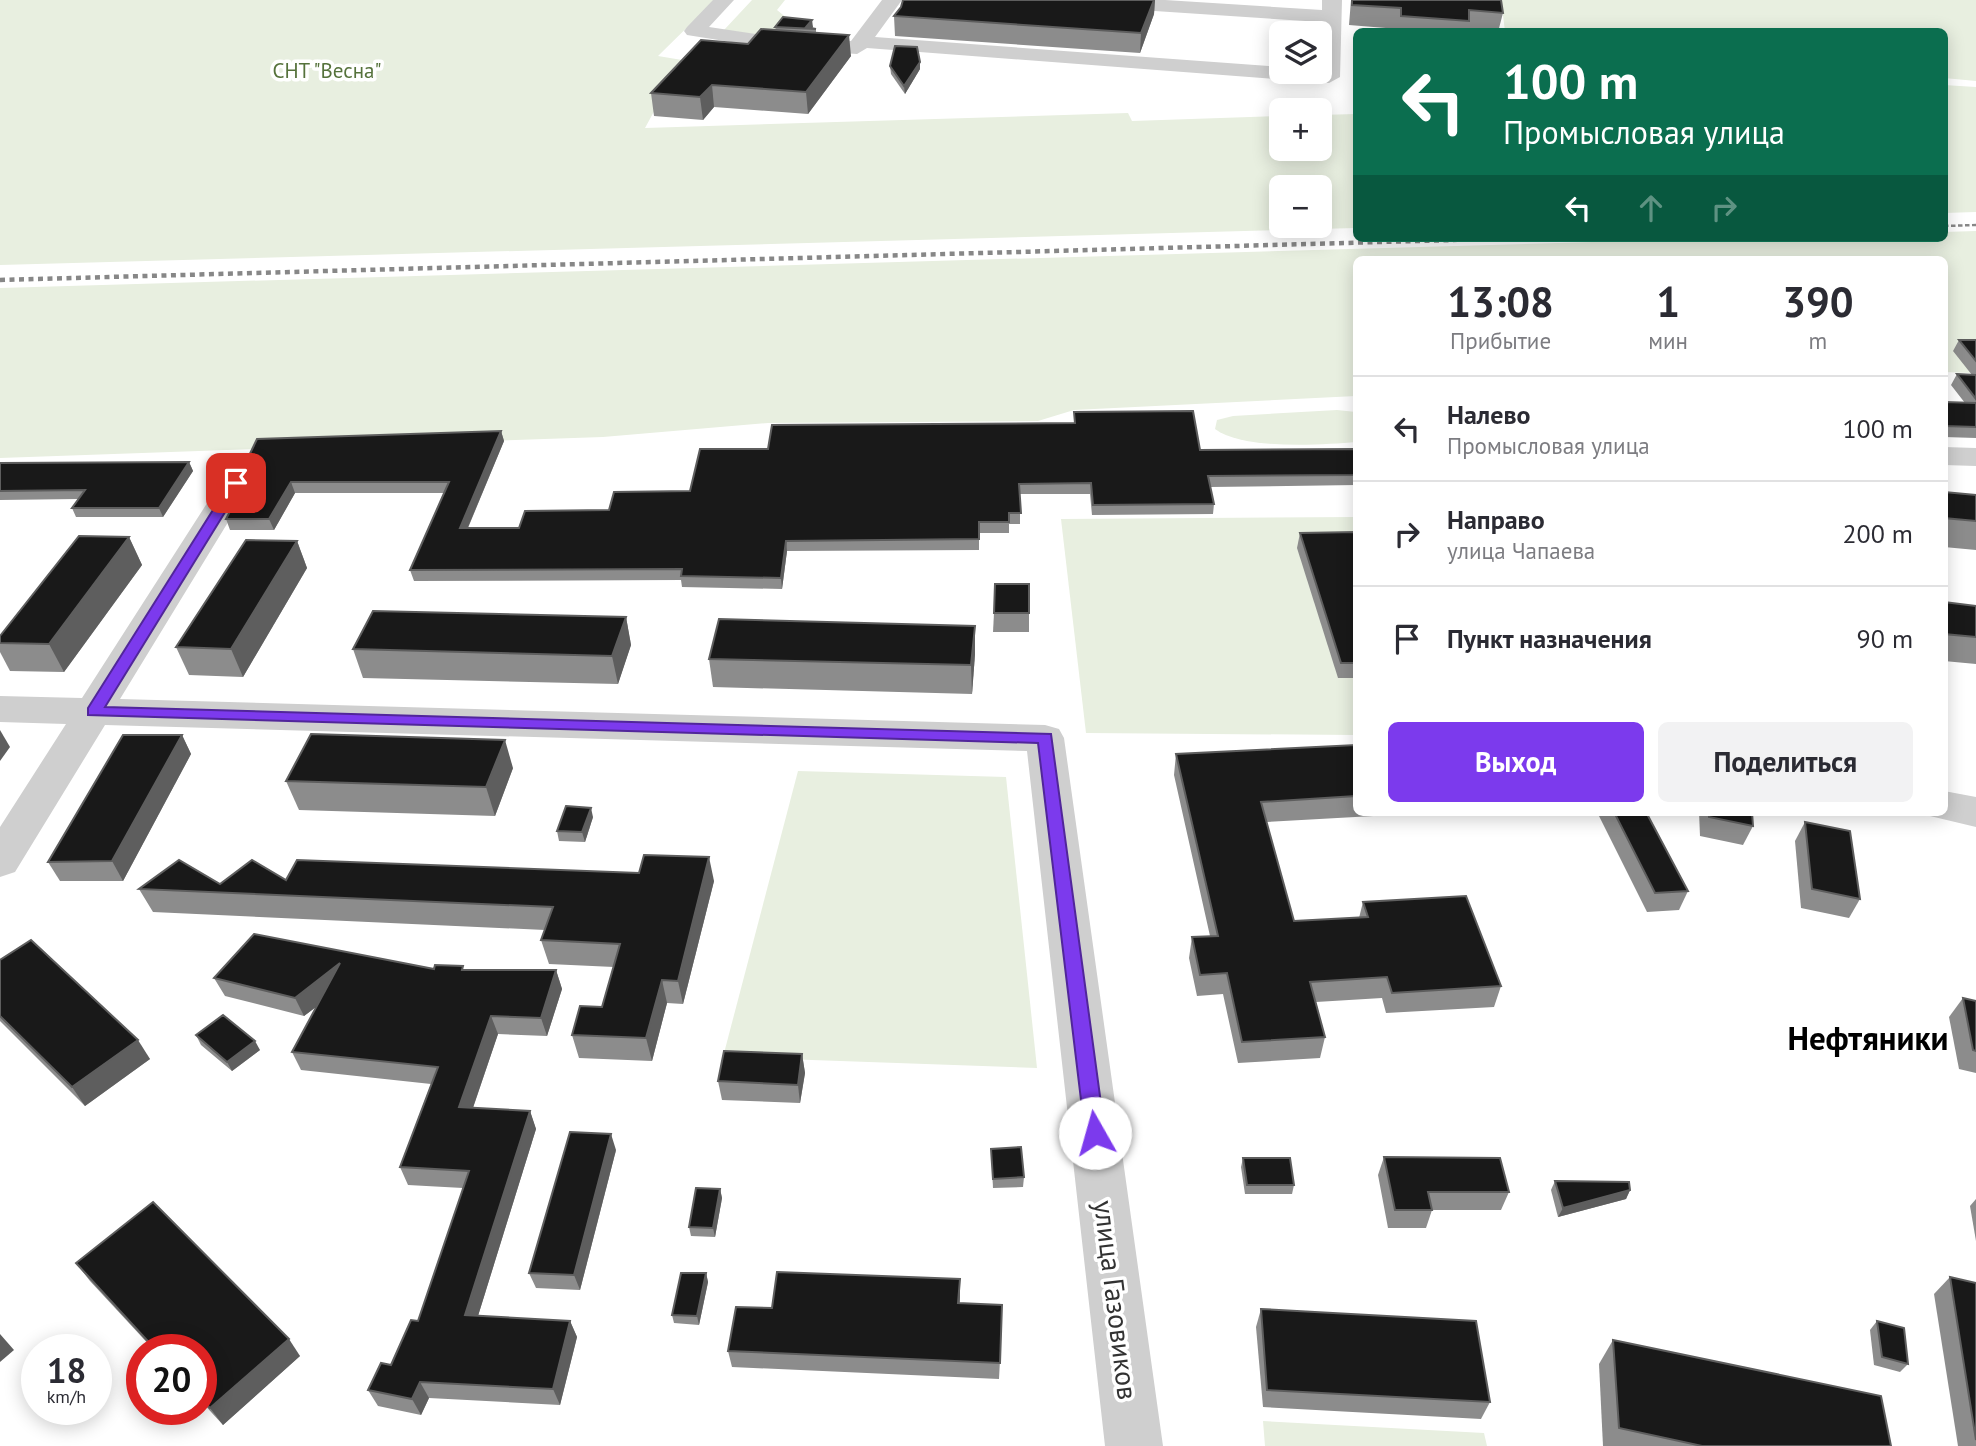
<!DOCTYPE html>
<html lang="ru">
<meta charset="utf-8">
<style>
:root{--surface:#fff;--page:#f2f2f3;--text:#2b2b33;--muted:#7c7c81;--line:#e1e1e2;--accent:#7c3aed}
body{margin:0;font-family:"PT Sans",sans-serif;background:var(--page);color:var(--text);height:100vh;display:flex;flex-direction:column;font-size:26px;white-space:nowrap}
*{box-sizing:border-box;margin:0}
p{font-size:23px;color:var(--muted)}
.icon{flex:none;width:38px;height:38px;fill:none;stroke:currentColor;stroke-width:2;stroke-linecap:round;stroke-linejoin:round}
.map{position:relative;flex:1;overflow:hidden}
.panel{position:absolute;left:1353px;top:256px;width:595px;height:560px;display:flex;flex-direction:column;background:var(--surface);border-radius:10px;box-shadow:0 4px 18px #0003}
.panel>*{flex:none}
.top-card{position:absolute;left:1353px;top:28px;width:595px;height:214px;border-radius:10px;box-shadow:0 4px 18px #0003;background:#0b6e4f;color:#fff;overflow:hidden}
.controls{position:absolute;left:1269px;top:21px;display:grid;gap:14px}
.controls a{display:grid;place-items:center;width:63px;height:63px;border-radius:10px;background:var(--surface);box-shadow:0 4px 18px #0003;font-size:35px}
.speed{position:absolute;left:21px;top:1334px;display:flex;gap:14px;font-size:35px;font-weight:700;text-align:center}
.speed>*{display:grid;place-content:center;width:91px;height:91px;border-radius:50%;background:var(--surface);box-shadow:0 4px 18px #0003;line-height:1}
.speed small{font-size:18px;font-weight:400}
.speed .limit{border:10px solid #d22;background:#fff;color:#111}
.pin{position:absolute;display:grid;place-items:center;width:60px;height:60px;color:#fff;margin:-30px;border-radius:14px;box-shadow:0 4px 10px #0006}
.me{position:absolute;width:77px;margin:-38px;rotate:353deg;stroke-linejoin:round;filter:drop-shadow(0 0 5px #0008)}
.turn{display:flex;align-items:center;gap:24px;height:147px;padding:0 35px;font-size:32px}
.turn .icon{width:91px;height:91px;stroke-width:2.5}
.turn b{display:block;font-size:49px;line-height:60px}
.lanes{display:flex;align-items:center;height:66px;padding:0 35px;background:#0003;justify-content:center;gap:35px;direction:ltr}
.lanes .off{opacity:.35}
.eta{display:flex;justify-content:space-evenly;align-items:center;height:119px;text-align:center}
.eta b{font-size:42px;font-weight:800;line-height:49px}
.button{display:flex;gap:14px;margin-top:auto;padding:14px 35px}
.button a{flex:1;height:80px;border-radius:10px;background:var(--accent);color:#fff;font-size:28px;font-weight:800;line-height:80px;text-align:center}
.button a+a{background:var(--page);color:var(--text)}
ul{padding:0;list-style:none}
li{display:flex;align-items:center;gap:21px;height:105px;padding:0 35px;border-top:2px solid var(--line)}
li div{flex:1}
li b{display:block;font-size:26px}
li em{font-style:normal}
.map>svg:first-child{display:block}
.green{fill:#e8efe0;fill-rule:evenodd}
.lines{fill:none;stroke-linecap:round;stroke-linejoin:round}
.minor{fill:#cfcfcf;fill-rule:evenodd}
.rail-far1{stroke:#878787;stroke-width:2.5;stroke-dasharray:4.5 2.5;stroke-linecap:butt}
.rail{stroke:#878787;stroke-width:4.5;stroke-dasharray:5 4.5;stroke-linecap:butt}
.wall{fill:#8c8c8c}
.shaded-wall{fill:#5e5e5e}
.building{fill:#191919;stroke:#5e5e5e;stroke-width:2}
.route{fill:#7c3aed;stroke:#51269a;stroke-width:2}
.labels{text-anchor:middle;stroke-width:7;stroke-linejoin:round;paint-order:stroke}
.far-park-label{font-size:21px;fill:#55723b;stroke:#fff}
.near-street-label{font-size:28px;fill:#323232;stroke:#fff}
.near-quarter-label{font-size:33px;font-weight:bold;fill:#000;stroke:#fff}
</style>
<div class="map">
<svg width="1976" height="1446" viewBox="0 0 1976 1446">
<rect width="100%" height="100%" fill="#fff"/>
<g class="green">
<path d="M0 0H715L658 56 682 60 645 128 1128 113 1132 121 1281 116V149H1320V115L1356 114V228L0 265ZM1281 187H1320V226H1281Z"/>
<polygon points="752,0 785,0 777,10 788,19 773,37 724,30"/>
<polygon points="1501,0 1976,0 1976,81 1944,78 1944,32 1505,31"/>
<polygon points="1944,85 1976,87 1976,212 1944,213"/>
<polygon points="1976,231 1976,351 1971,373 1944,372 1944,259 1356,259 1356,396 1074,410 1038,421 768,423 603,437 0,458 0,288 1731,238 1944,238 1944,232"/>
<path d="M1337 410 1356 412V442C1321 445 1243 450 1215 429L1217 420 1233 416Z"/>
<polygon points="1356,517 1356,735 1086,733 1061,519"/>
<polygon points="798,771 1006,777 1037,1068 723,1057"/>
<polygon points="1263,1421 1484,1433 1487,1446 1265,1446"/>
</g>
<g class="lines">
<g class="minor">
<polygon points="713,0 734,0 709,27 769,36 851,41 882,0 902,0 875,37 1281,67 1281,72 1320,72 1321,22 1079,6 1069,0 1165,0 1322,10 1322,0 1342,0 1340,77 1329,83 867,48 857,54 769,48 687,35 684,31 687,27"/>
<polygon points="1944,447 1976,448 1976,466 1944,465"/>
<polygon points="236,473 247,476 252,483 120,699 1045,725 1059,729 1064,738 1163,1446 1105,1446 1027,751 105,725 15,872 0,877 0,827 66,724 0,722 0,696 82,698 220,483 225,476"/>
<polygon points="1944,791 1976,797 1976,827 1930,816 1927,812 1944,812"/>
</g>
<polyline class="rail-far1" points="1944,226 1976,225"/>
<polyline class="rail" points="0,280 1526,238"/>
</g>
<g class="wall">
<polygon points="903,0 1155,0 1154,14 1140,53 895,36 894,16 901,7"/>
<polygon points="1351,0 1501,0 1503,13 1498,32 1398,32 1398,29 1349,25"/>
<polygon points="775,27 813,27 812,28 816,29 816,33 851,56 808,114 714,107 703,120 654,116 651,93 776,30"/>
<polygon points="890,66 920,69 905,94 891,74"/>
<polygon points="1959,340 1976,340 1976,438 1944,437 1944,402 1965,403 1951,385 1957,374 1972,375 1953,351"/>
<polygon points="1074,412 1200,450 1356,449 1356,485 1210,487 1214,504 1213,514 1092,515 1090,494 1020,494 1020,524 1009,524 1009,533 979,533 979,550 787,551 782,589 682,587 681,580 414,581 410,570 445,493 295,493 274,530 230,530 226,519 249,475 245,464 501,431 504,441 468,528 519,528 609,510 690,491 768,449 1074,423"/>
<polygon points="189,462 193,471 163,517 76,517 72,508 78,499 0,500 0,463"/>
<polygon points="1944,492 1976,495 1976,550 1944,547"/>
<polygon points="1356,532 1356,678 1338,678 1297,548 1300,533"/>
<polygon points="129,537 142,565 64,672 10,671 0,652 0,636"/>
<polygon points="297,541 307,568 243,677 189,675 176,647"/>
<polygon points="1029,584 1029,632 993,632 994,613"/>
<polygon points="1944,602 1976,606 1976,664 1944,661"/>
<polygon points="626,617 631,645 618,684 363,678 353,649"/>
<polygon points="975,654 972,694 713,687 709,659"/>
<polygon points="182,735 191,754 123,881 60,881 48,862"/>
<polygon points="1356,745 1356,812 1428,812 1427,813 1266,822 1294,921 1359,918 1363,902 1501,986 1494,1007 1386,1013 1382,998 1316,1002 1325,1037 1320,1058 1238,1063 1223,994 1197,996 1189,958 1192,937 1210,936 1174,775 1176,754"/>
<polygon points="513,768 495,816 299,810 286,781"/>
<polygon points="1597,812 1646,812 1688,891 1679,910 1647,912"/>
<polygon points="1699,812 1752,812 1753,826 1743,845 1700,836"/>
<polygon points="593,817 585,842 559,841 557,831"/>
<polygon points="1805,822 1860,899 1849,918 1801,908 1795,841"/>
<polygon points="286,880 714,881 683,1004 667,1003 652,1061 579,1058 572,1035 602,1007 614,967 549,964 541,940 545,930 153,912 139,889"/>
<polygon points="0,960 150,1059 85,1106 0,1021"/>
<polygon points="434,969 465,970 556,970 562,989 547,1036 498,1034 473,1108 530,1111 536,1129 478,1316 570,1321 577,1337 560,1405 429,1398 421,1415 378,1406 368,1390 391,1365 418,1321 463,1188 408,1185 400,1167 431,1084 301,1070 292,1052 316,1007 304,1016 225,996 214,978"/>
<polygon points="1963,998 1976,1001 1976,1073 1959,1069 1949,1017"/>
<polygon points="196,1035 260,1050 232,1071 201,1045"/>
<polygon points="802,1054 805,1073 800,1103 722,1100 718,1081"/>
<polygon points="991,1149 1024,1177 1023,1187 993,1188"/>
<polygon points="616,1150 580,1290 536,1288 529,1273"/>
<polygon points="1384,1157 1509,1192 1501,1210 1432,1210 1426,1228 1388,1228 1378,1175"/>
<polygon points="1243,1158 1294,1185 1292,1194 1245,1194 1241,1167"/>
<polygon points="1555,1181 1630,1190 1626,1199 1558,1217 1551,1190"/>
<polygon points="720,1189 722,1198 715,1237 691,1236 689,1227"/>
<polygon points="1976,1199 1976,1241 1970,1206"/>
<polygon points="76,1263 300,1356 223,1425 201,1401 201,1349 153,1349 90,1281"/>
<polygon points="706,1273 708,1282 699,1325 674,1323 672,1315"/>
<polygon points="1950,1277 1976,1283 1976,1446 1958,1446 1934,1294"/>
<polygon points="960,1296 960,1303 1002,1321 999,1379 732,1367 728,1351 772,1308"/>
<polygon points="1261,1309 1490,1402 1481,1419 1263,1407 1256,1327"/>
<polygon points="1877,1321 1908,1364 1900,1372 1874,1365 1870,1330"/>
<polygon points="1613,1340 1891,1446 1603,1446 1599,1364"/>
</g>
<g class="shaded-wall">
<polygon points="1154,0 1155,0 1154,14 1140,53 1141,33"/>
<polygon points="812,20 813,27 811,29 806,27"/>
<polygon points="849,35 851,56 808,114 806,92"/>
<polygon points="920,62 920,69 905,94 904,86"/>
<polygon points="712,85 714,107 703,120 700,97"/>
<polygon points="501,431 504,441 463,539 460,528"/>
<polygon points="189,462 193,471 163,517 159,508"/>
<polygon points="291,482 295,493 274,530 269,519"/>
<polygon points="129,537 142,565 64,672 49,644"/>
<polygon points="297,541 307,568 243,677 231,649"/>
<polygon points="786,541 787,551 782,589 781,578"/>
<polygon points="626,617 631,645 618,684 612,656"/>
<polygon points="975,626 975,654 972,694 971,665"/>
<polygon points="0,730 10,747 0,761"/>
<polygon points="182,735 191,754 123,881 112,861"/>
<polygon points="505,740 513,768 495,816 486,787"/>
<polygon points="591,808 593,817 585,842 582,832"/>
<polygon points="709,857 714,881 683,1004 678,981"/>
<polygon points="340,963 349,982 304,1016 295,998"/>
<polygon points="556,970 562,989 547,1036 541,1018"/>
<polygon points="662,980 667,1003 652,1061 646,1038"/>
<polygon points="491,1016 498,1034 467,1125 459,1107"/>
<polygon points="138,1040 150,1059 85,1106 72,1087"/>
<polygon points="255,1041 260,1050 232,1071 227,1062"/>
<polygon points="802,1054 805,1073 800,1103 798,1085"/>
<polygon points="530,1111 536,1129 473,1332 465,1315"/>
<polygon points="611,1134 616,1150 580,1290 574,1275"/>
<polygon points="720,1189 722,1198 715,1237 713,1228"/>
<polygon points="1630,1190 1626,1199 1558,1217 1563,1208"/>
<polygon points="706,1273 708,1282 699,1325 697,1316"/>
<polygon points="960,1279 960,1296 958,1319 958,1303"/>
<polygon points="570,1321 577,1337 560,1405 553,1389"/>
<polygon points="0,1334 14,1350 0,1362"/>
<polygon points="289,1339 300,1356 223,1425 210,1408"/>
<polygon points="420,1382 429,1398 421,1415 412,1399"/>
</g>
<g class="building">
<polygon points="903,0 1154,0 1141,33 894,16 901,7"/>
<polygon points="1352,0 1501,0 1503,13 1469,10 1469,21 1401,16 1401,8 1352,5"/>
<polygon points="783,17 812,20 806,27 816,29 775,27"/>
<polygon points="761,29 849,35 806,92 712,85 700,97 651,93 701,40 748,44"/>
<polygon points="895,46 917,47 920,62 904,86 890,66"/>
<polygon points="1959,340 1976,340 1976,361"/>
<polygon points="1957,374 1976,375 1976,399"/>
<polygon points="1944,402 1976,403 1976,427 1944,426"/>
<polygon points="1193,411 1200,450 1356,449 1356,475 1208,476 1214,504 1093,505 1091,483 1019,484 1021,513 1009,513 1009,522 979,522 979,539 786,541 781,578 681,576 682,569 410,570 449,482 291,482 269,519 226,519 250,474 245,464 257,439 501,431 460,528 519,528 525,511 609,510 614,492 690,491 700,449 768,449 772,425 1075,423 1074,412"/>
<polygon points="189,462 159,508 72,508 85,490 0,491 0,463"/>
<polygon points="1944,492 1976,495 1976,521 1944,518"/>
<polygon points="1356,532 1356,663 1341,663 1300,533"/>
<polygon points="79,536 129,537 49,644 0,643 0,636"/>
<polygon points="246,540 297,541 231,649 176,647"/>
<polygon points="995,584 1029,584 1029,613 994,613"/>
<polygon points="1944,602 1976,606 1976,637 1944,634"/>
<polygon points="373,611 626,617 612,656 353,649"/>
<polygon points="719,619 975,626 971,665 709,659"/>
<polygon points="311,734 505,740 486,787 286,781"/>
<polygon points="123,735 182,735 112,861 48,862"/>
<polygon points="1356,745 1356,796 1261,802 1294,921 1368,917 1363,902 1466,896 1501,986 1392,993 1387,977 1310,982 1325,1037 1242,1042 1227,973 1200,975 1192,937 1218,936 1176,754"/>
<polygon points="566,806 591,808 582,832 557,831"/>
<polygon points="1614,812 1646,812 1688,891 1655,893"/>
<polygon points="1709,812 1752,812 1753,826 1709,817"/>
<polygon points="1805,822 1850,831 1860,899 1812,889"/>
<polygon points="644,855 709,857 678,981 662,980 646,1038 572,1035 580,1006 602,1007 620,944 541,940 553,907 139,889 179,860 220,884 252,860 286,880 297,860 639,873"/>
<polygon points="254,934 434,969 435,965 463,966 462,970 556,970 541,1018 491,1016 459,1107 530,1111 465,1315 570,1321 553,1389 420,1382 412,1399 368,1390 381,1363 391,1365 411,1320 418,1321 469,1171 400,1167 438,1067 292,1052 340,963 295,998 214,978"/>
<polygon points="31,940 138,1040 72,1087 0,1016 0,960"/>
<polygon points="1963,998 1976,1001 1976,1051 1973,1050"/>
<polygon points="223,1015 255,1041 227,1062 196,1035"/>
<polygon points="724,1051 802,1054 798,1085 718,1081"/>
<polygon points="570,1132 611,1134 574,1275 529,1273"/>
<polygon points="1021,1147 1024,1177 993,1179 991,1149"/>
<polygon points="1384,1157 1500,1158 1509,1192 1428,1192 1432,1210 1395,1210"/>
<polygon points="1243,1158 1290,1158 1294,1185 1247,1185"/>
<polygon points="1555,1181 1629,1182 1630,1190 1563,1208"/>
<polygon points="696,1188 720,1189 713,1228 689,1227"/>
<polygon points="153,1202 289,1339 210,1408 201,1399 201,1349 155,1349 76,1263"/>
<polygon points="777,1272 960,1279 958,1303 1002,1305 1000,1363 728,1351 736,1307 772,1308"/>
<polygon points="681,1273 706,1273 697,1316 672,1315"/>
<polygon points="1950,1277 1976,1283 1976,1440"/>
<polygon points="1261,1309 1476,1321 1490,1402 1267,1390"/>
<polygon points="1877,1321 1904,1328 1908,1364 1882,1357"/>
<polygon points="1613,1340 1881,1396 1891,1446 1702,1446 1619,1428"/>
</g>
<polygon class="route" points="236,479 243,483 105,707 1051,734 1105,1133 1102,1139 1095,1142 1088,1139 1085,1133 1038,743 88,715 88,708 230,483"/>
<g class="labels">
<g class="far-park-label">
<text x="327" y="78">СНТ "Весна"</text>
</g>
<g class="near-street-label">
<text transform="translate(1116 1300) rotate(83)" y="10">улица Газовиков</text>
</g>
<g class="near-quarter-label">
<text x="1868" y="1050">Нефтяники</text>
</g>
</g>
</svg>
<div class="controls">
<a><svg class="icon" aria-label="layers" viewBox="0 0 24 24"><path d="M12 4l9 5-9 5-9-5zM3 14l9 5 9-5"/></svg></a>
<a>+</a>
<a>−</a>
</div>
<div class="speed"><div>18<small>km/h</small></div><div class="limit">20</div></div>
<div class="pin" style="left:236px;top:483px;background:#d93025"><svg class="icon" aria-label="arrive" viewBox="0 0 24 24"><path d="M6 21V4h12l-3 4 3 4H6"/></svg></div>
<svg class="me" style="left:1095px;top:1133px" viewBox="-20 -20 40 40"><circle r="19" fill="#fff"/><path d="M0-13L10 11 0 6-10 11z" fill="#7c3aed"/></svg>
<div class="top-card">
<div class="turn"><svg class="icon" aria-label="left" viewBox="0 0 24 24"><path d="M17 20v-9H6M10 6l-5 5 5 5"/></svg><div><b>100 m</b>Промысловая улица</div></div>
<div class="lanes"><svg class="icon" aria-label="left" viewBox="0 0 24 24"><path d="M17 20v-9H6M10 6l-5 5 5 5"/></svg><svg class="icon off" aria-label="ahead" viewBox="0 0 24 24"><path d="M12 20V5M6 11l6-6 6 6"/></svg><svg class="icon off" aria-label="right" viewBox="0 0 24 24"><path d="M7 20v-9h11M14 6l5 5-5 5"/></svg></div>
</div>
<section class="panel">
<div class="eta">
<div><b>13:08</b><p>Прибытие</p></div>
<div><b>1</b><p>мин</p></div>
<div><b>390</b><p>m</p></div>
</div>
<ul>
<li><svg class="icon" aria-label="left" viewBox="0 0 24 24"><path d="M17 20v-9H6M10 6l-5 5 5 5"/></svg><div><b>Налево</b><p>Промысловая улица</p></div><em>100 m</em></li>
<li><svg class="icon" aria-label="right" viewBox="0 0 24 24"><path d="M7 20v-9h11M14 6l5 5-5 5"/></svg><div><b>Направо</b><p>улица Чапаева</p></div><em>200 m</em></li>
<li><svg class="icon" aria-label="arrive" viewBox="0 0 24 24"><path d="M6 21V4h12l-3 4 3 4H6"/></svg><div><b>Пункт назначения</b></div><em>90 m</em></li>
</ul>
<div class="button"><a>Выход</a><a>Поделиться</a></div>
</section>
</div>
